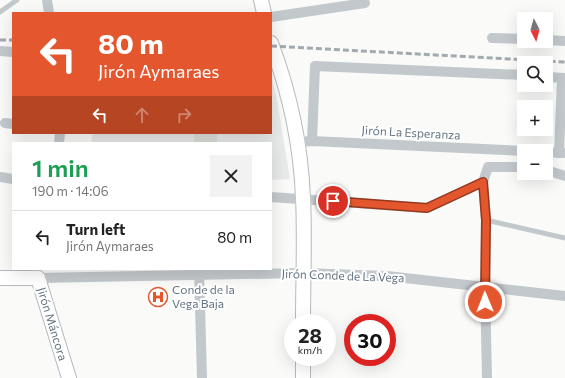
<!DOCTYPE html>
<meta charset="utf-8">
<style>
:root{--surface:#fff;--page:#f2f2f2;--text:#222;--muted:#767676;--line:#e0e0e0}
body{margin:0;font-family:Commissioner,sans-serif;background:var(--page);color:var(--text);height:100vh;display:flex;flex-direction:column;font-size:15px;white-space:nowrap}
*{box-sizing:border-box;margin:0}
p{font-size:13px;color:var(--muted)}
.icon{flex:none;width:22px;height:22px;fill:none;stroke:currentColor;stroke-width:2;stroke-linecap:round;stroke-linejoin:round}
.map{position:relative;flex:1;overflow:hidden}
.side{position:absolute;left:12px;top:142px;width:260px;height:128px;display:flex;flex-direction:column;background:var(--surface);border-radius:0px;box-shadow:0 4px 16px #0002}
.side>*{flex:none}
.banner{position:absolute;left:12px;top:12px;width:260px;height:122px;border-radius:0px;box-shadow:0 4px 16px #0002;background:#e4572e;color:#fff;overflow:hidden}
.needle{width:26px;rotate:174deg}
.controls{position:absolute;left:517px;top:12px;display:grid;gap:8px}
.controls a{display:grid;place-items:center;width:36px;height:36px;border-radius:0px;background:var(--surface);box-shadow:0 4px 16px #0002;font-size:20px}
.speed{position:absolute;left:284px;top:314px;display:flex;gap:8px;font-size:20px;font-weight:700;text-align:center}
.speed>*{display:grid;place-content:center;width:52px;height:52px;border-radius:50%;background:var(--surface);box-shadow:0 4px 16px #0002;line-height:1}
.speed small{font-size:10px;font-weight:400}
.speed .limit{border:6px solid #d22;background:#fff;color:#111}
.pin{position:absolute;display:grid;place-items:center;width:34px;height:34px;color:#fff;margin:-17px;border:2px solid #fff;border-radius:50%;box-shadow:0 1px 4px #0007}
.me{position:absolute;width:44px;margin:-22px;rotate:359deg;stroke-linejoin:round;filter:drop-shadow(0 0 3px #0008)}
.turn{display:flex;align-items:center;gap:14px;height:84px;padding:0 20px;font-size:18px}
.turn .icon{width:52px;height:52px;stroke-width:2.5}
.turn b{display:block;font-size:28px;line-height:34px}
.lanes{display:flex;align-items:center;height:38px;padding:0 20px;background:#0003;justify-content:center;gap:20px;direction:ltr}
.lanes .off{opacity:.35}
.round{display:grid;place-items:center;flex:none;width:42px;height:42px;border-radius:0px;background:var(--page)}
.headline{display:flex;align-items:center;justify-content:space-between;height:68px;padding:0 20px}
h1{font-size:24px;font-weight:600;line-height:30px;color:#1e9e55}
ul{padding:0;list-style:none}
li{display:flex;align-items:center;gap:12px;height:52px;padding:0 20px;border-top:1px solid var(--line)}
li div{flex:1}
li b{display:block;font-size:15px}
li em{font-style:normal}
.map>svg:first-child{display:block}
.built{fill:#e8e9e9}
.green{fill:#dadfd7}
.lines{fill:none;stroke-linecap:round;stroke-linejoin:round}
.secondary-casing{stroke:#b3babf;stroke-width:16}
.lane{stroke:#c3c8cc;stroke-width:5}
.street{stroke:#c3c8cc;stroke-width:10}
.secondary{stroke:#fff;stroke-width:14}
.rail{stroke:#a2aab0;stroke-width:3;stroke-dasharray:6 3;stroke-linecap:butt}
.route-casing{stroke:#94391e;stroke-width:10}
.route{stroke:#e4572e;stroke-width:7}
.labels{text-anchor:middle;stroke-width:4;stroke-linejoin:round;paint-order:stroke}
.street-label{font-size:12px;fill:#657683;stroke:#fff}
.poi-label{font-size:12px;fill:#657683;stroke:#fff;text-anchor:start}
</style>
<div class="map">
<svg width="565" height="378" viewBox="0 0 565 378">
<rect width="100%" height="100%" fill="#fafaf8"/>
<polygon class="built" points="271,76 277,99 290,179 271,180 271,143 91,143 93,133 271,133"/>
<rect class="green" x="194" y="133" width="23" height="10"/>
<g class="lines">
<g class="secondary-casing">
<g id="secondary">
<polyline points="261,0 264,13"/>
<path d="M271 43C289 91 301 145 303 198 305 239 303 281 303 323"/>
<polyline points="0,278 38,278 69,378"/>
<polyline points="303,357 303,378"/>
</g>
</g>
<g class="lane">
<polyline points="0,12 17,0"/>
<polyline points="486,220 565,238"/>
</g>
<g class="street">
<polyline points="47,0 49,13"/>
<polyline points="271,17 365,3"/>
<polyline points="492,38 524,39"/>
<polyline points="546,40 565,41"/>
<polyline points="0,51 13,52"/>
<polyline points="546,77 565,78"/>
<polyline points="5,123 13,124"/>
<polyline points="312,141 315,66 524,75"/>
<polyline points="297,142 312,141 524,151"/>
<polyline points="59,143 60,133"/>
<polyline points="546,152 565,153"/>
<polyline points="559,153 562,78"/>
<polyline points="546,170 565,176"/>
<polyline points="0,177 13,179"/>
<polyline points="271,197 427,208 483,182"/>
<polyline points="36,269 38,278 302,273 387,276 565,296"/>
<polyline points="199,269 202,378"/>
<polyline points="487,378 485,287 486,220 483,182 488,167 524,167"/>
</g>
<use href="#secondary" class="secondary"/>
<g class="rail">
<polyline points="0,40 13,40"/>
<polyline points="271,46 565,62"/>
</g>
</g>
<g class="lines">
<g class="route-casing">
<polyline id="route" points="333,201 427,208 483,182 486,220 485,302"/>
</g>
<use href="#route" class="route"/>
</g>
<defs>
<g id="hospital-ring" transform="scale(1)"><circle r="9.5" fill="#fff" stroke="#e4572e" stroke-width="1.5"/><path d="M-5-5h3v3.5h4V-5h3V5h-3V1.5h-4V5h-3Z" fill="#e4572e"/></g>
</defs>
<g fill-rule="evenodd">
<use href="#hospital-ring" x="158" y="297"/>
</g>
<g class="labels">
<g class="street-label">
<text transform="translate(411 133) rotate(3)" y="4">Jirón La Esperanza</text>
<text transform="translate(343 276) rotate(2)" y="4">Jirón Conde de La Vega</text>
<text transform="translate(52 324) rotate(73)" y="4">Jirón Máncora</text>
</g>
<g class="poi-label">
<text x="172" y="294">Conde de la<tspan x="172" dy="14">Vega Baja</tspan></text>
</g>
</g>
</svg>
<div class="controls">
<a><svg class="needle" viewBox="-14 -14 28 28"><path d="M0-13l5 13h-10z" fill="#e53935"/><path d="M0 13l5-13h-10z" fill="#767676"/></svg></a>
<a><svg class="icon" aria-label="search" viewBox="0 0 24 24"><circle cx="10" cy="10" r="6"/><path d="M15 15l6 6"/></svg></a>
<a>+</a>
<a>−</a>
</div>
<div class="speed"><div>28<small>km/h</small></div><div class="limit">30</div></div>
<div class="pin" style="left:333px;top:201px;background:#d93025"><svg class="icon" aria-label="arrive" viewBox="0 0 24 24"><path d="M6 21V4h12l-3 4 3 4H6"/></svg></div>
<svg class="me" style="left:485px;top:302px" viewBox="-20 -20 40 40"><circle r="17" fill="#e4572e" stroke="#fff" stroke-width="3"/><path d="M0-11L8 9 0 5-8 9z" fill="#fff"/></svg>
<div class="banner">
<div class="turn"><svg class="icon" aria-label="left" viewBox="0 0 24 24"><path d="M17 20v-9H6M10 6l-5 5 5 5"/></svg><div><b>80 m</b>Jirón Aymaraes</div></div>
<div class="lanes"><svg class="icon" aria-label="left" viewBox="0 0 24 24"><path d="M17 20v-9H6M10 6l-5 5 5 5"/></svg><svg class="icon off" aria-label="ahead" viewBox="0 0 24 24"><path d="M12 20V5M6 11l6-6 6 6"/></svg><svg class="icon off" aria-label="right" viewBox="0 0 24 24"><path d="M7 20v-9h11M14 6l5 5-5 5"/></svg></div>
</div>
<section class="side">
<div class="headline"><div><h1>1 min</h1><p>190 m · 14:06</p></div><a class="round"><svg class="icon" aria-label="close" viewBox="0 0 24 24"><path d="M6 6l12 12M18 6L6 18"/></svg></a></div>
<ul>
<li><svg class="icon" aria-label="left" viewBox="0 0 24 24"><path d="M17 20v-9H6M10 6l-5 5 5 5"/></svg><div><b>Turn left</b><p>Jirón Aymaraes</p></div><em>80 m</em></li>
</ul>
</section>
</div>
